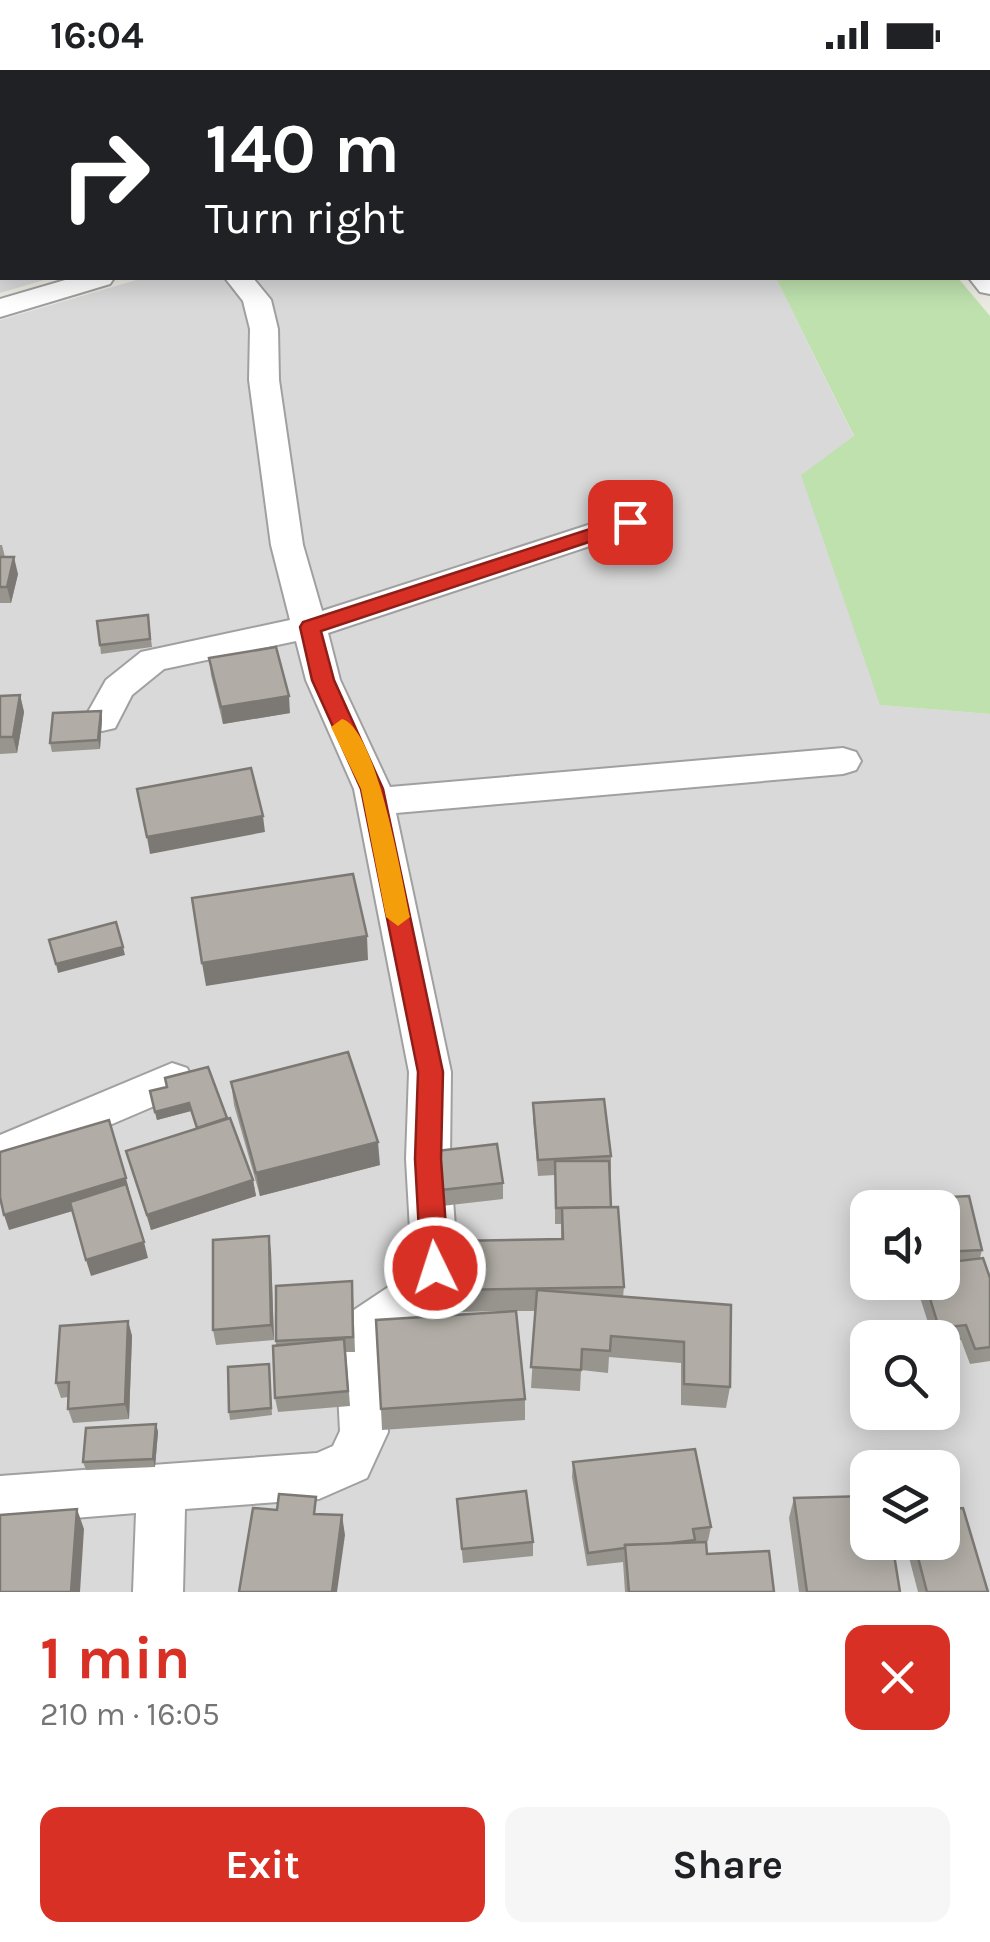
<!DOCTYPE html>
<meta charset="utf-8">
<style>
:root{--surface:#fff;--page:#f6f6f6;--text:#202124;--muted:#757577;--accent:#d93025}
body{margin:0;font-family:Karla,sans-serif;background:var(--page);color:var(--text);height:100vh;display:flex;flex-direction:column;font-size:38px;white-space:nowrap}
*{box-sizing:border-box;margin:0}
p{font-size:32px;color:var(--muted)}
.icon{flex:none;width:55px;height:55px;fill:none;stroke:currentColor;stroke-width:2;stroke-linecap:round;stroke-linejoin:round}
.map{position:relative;height:1522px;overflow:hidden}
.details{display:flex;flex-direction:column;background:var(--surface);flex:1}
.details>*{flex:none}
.guide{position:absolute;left:0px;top:0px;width:990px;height:210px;box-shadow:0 5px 25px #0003;background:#202124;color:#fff;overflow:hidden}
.tools{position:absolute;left:850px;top:1120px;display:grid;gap:20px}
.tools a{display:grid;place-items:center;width:110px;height:110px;border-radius:20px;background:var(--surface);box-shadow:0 5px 25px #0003;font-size:50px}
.pin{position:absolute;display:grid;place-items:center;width:85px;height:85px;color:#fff;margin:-42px;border-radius:20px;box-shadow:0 5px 15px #0006}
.me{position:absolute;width:110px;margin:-55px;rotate:356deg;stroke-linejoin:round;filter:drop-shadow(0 0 8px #0008)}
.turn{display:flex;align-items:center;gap:35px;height:210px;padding:0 40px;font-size:45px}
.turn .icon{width:130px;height:130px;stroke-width:2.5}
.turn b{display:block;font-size:70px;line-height:85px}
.round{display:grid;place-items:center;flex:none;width:105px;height:105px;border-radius:20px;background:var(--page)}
.overview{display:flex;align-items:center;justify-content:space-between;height:170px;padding:0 40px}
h1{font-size:60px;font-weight:700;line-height:75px;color:var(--accent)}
.cta{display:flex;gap:20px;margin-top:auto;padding:20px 40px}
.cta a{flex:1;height:115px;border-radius:20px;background:var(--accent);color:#fff;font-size:40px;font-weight:700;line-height:115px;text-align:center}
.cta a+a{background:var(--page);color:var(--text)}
.status{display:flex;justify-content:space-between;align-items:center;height:70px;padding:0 50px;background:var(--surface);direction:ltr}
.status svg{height:28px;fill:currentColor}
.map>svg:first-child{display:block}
.residential{fill:#dad9d9;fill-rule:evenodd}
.grass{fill:#bee1ae}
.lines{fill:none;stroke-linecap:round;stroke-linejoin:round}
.minor-casing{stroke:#a0a0a0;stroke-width:4}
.minor{fill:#fff;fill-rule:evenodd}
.wall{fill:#98958f}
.shaded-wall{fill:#7c7974}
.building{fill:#b1ada6;stroke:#7c7974;stroke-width:2.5}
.route{fill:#d93025;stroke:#8d1f18;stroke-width:2.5}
.slow{fill:#f59e0b}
</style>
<div class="status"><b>16:04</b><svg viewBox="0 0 49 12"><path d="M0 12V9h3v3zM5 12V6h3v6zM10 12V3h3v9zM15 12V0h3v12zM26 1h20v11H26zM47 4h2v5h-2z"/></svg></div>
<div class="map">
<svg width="990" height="1522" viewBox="0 0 990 1522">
<rect width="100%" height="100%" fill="#ecebe3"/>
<g class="residential">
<polygon points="0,0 553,0 554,2 2,2 2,208 51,208 0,223"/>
<path d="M143 208H776L854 367 880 635 990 644V1522H0V250ZM868 1138H942V1212H868ZM868 1268H942V1342H868ZM868 1398H942V1472H868Z"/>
</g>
<polygon class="grass" points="776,208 958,208 990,246 990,644 880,635 801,405 854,366"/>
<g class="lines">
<g class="minor-casing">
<g id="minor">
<rect x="141" y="0" width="24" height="2"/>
<polygon points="988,153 990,153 990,171 988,170"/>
<polygon points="988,201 990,201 990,224 980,222 969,208 988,208"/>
<polygon points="72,208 114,208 110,214 0,247 0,229"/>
<polygon points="225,208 253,208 271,230 278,259 279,310 303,475 322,541 619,445 641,445 646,452 641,459 328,563 340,610 390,717 843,678 856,682 861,691 856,700 843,704 396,743 451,1002 450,1089 458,1198 440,1232 382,1273 388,1362 367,1408 319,1429 185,1439 183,1522 133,1522 136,1443 0,1454 0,1406 317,1383 333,1376 340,1361 335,1263 342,1248 408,1204 412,1196 406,1089 409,1002 354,719 306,610 296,571 164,599 132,625 115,658 102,661 89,658 84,649 106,610 141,582 290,550 271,475 249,310 250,259 243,231"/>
<polygon points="172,993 187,998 193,1010 187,1022 0,1102 0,1065"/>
</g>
</g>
<use href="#minor" class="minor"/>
</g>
<g class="wall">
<polygon points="0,475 2,475 5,487 18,504 11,533 0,533"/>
<polygon points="148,545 152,577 101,584 100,575"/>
<polygon points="209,588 290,643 223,654 211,605"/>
<polygon points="20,625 24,642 17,683 0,684 0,626"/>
<polygon points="101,641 102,649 100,679 52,682 50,673"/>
<polygon points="231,1012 380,1095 260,1126 234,1035"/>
<polygon points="150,1021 227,1048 253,1110 256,1126 151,1160 126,1081 196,1058 191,1041 157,1050"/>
<polygon points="533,1033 611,1086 611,1137 624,1217 623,1227 731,1235 730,1317 726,1338 681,1335 681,1293 609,1287 608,1303 581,1300 580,1321 531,1318 536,1241 516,1241 525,1329 525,1350 382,1360 381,1339 514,1241 454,1242 452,1171 561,1169 561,1154 555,1154 555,1105 538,1106 533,1049"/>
<polygon points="436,1081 503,1113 503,1129 442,1136"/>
<polygon points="969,1126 982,1180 980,1188 983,1188 990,1208 990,1291 970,1294 961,1270 942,1272 942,1268 933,1268 915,1212 942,1212 942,1138 890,1138 892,1130"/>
<polygon points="271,1182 274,1270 216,1275 213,1260"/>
<polygon points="353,1226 355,1282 346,1282 350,1336 278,1342 275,1328 276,1271"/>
<polygon points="128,1251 132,1266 129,1349 73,1353 68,1339 68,1327 61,1328 56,1313"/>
<polygon points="269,1294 272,1345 230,1350 229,1342"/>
<polygon points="156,1354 158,1362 155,1397 86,1400 83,1392"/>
<polygon points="573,1392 711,1457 708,1471 694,1473 707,1484 774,1522 625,1522 623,1492 587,1496 572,1407"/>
<polygon points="794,1428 900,1522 799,1522 789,1448"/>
<polygon points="457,1429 533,1472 533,1486 463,1493"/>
<polygon points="905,1472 942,1472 988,1522 918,1522"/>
</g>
<g class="shaded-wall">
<polygon points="990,62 990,77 988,78 988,63"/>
<polygon points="14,487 18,504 11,533 7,517"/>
<polygon points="20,625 24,642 17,683 13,667"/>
<polygon points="289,626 290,643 223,654 221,637"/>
<polygon points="101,641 102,649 100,679 98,670"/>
<polygon points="263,746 265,762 150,784 147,767"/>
<polygon points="367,866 368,890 206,916 202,893"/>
<polygon points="123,877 125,885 58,903 56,894"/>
<polygon points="189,1033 191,1041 157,1050 155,1042"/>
<polygon points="378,1072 380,1095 260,1126 256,1103"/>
<polygon points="126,1108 130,1124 9,1160 4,1145"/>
<polygon points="253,1110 256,1126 151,1160 147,1145"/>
<polygon points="269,1166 271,1182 274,1270 271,1255"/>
<polygon points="144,1172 148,1188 91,1206 86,1190"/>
<polygon points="128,1251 132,1266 129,1349 125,1334"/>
<polygon points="156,1354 158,1362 155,1397 153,1389"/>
<polygon points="77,1439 84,1459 80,1522 71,1522"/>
<polygon points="342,1445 345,1465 337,1522 332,1522"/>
</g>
<g class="building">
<polygon points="990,45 990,62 988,63 988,46"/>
<polygon points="0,487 14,487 7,517 0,517"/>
<polygon points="148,545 150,569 100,575 97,551"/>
<polygon points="276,577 289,626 221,637 209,588"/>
<polygon points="20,625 13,667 0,667 0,626"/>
<polygon points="101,641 98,670 50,673 53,643"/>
<polygon points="251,698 263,746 147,767 137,719"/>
<polygon points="353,804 367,866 202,893 192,828"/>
<polygon points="116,852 123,877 56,894 49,870"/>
<polygon points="348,982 378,1072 256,1103 231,1012"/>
<polygon points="208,997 227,1048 197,1058 189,1033 155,1042 150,1021 167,1017 165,1008"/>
<polygon points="604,1029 611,1086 538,1090 533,1033"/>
<polygon points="230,1048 253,1110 147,1145 126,1081"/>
<polygon points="109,1050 126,1108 4,1145 0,1127 0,1082"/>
<polygon points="497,1074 503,1113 441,1120 436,1081"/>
<polygon points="555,1091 609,1091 611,1137 556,1138"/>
<polygon points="126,1114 144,1172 86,1190 70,1132"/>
<polygon points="969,1126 982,1180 942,1182 942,1138 894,1138 892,1130"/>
<polygon points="618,1137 624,1217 453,1220 452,1171 563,1169 562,1138"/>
<polygon points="269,1166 271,1255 213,1260 213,1170"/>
<polygon points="983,1188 990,1208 990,1277 975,1279 966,1255 939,1258 925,1212 942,1212 942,1193"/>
<polygon points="352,1211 353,1267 276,1271 276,1216"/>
<polygon points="537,1220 731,1235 730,1317 684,1314 684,1272 611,1266 610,1281 582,1279 581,1300 531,1297"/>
<polygon points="516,1241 525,1329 381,1339 376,1250"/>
<polygon points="128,1251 125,1334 68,1339 69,1312 56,1313 60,1256"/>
<polygon points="344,1269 348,1321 275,1328 273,1276"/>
<polygon points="269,1294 271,1338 229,1342 228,1297"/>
<polygon points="156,1354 153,1389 83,1392 86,1358"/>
<polygon points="695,1379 711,1457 693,1459 695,1470 664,1474 625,1475 625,1478 588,1483 573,1392"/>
<polygon points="526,1421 533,1472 462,1479 457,1429"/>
<polygon points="279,1424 316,1427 314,1444 342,1445 332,1522 239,1522 253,1438 277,1440"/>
<polygon points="868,1426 868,1472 892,1472 900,1522 807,1522 794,1428"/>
<polygon points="963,1438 988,1522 927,1522 914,1472 942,1472 942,1440"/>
<polygon points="77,1439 71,1522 0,1522 0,1445"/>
<polygon points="706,1472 707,1484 769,1481 774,1522 629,1522 625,1475"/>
</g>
<polygon class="route" points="630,446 637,448 637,456 321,561 334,610 383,719 443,1002 441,1089 449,1198 445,1207 435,1210 425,1207 421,1198 415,1089 418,1002 361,719 312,610 300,557 303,552"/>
<path class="slow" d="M342 649C377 659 402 811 410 847L398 856 386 847 361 719 331 657Z"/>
</svg>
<div class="tools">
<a><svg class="icon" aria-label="sound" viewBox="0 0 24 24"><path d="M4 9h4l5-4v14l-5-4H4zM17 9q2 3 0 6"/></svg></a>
<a><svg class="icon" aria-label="search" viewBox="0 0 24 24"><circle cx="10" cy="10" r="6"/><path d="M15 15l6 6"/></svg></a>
<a><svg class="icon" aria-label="layers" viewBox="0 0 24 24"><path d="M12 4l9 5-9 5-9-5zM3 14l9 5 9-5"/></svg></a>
</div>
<div class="pin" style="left:630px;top:452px;background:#d93025"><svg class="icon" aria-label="arrive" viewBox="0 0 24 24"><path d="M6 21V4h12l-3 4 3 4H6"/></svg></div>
<svg class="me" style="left:435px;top:1198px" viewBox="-20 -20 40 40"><circle r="17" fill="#d93025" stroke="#fff" stroke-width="3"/><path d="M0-11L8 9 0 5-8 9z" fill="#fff"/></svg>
<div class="guide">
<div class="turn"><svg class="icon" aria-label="right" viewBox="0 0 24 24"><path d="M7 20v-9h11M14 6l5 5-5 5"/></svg><div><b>140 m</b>Turn right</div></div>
</div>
</div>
<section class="details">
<div class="overview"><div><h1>1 min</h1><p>210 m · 16:05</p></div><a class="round" style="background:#d93025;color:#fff"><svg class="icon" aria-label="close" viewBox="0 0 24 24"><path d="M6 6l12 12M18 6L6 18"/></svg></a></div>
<div class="cta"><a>Exit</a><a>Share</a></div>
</section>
